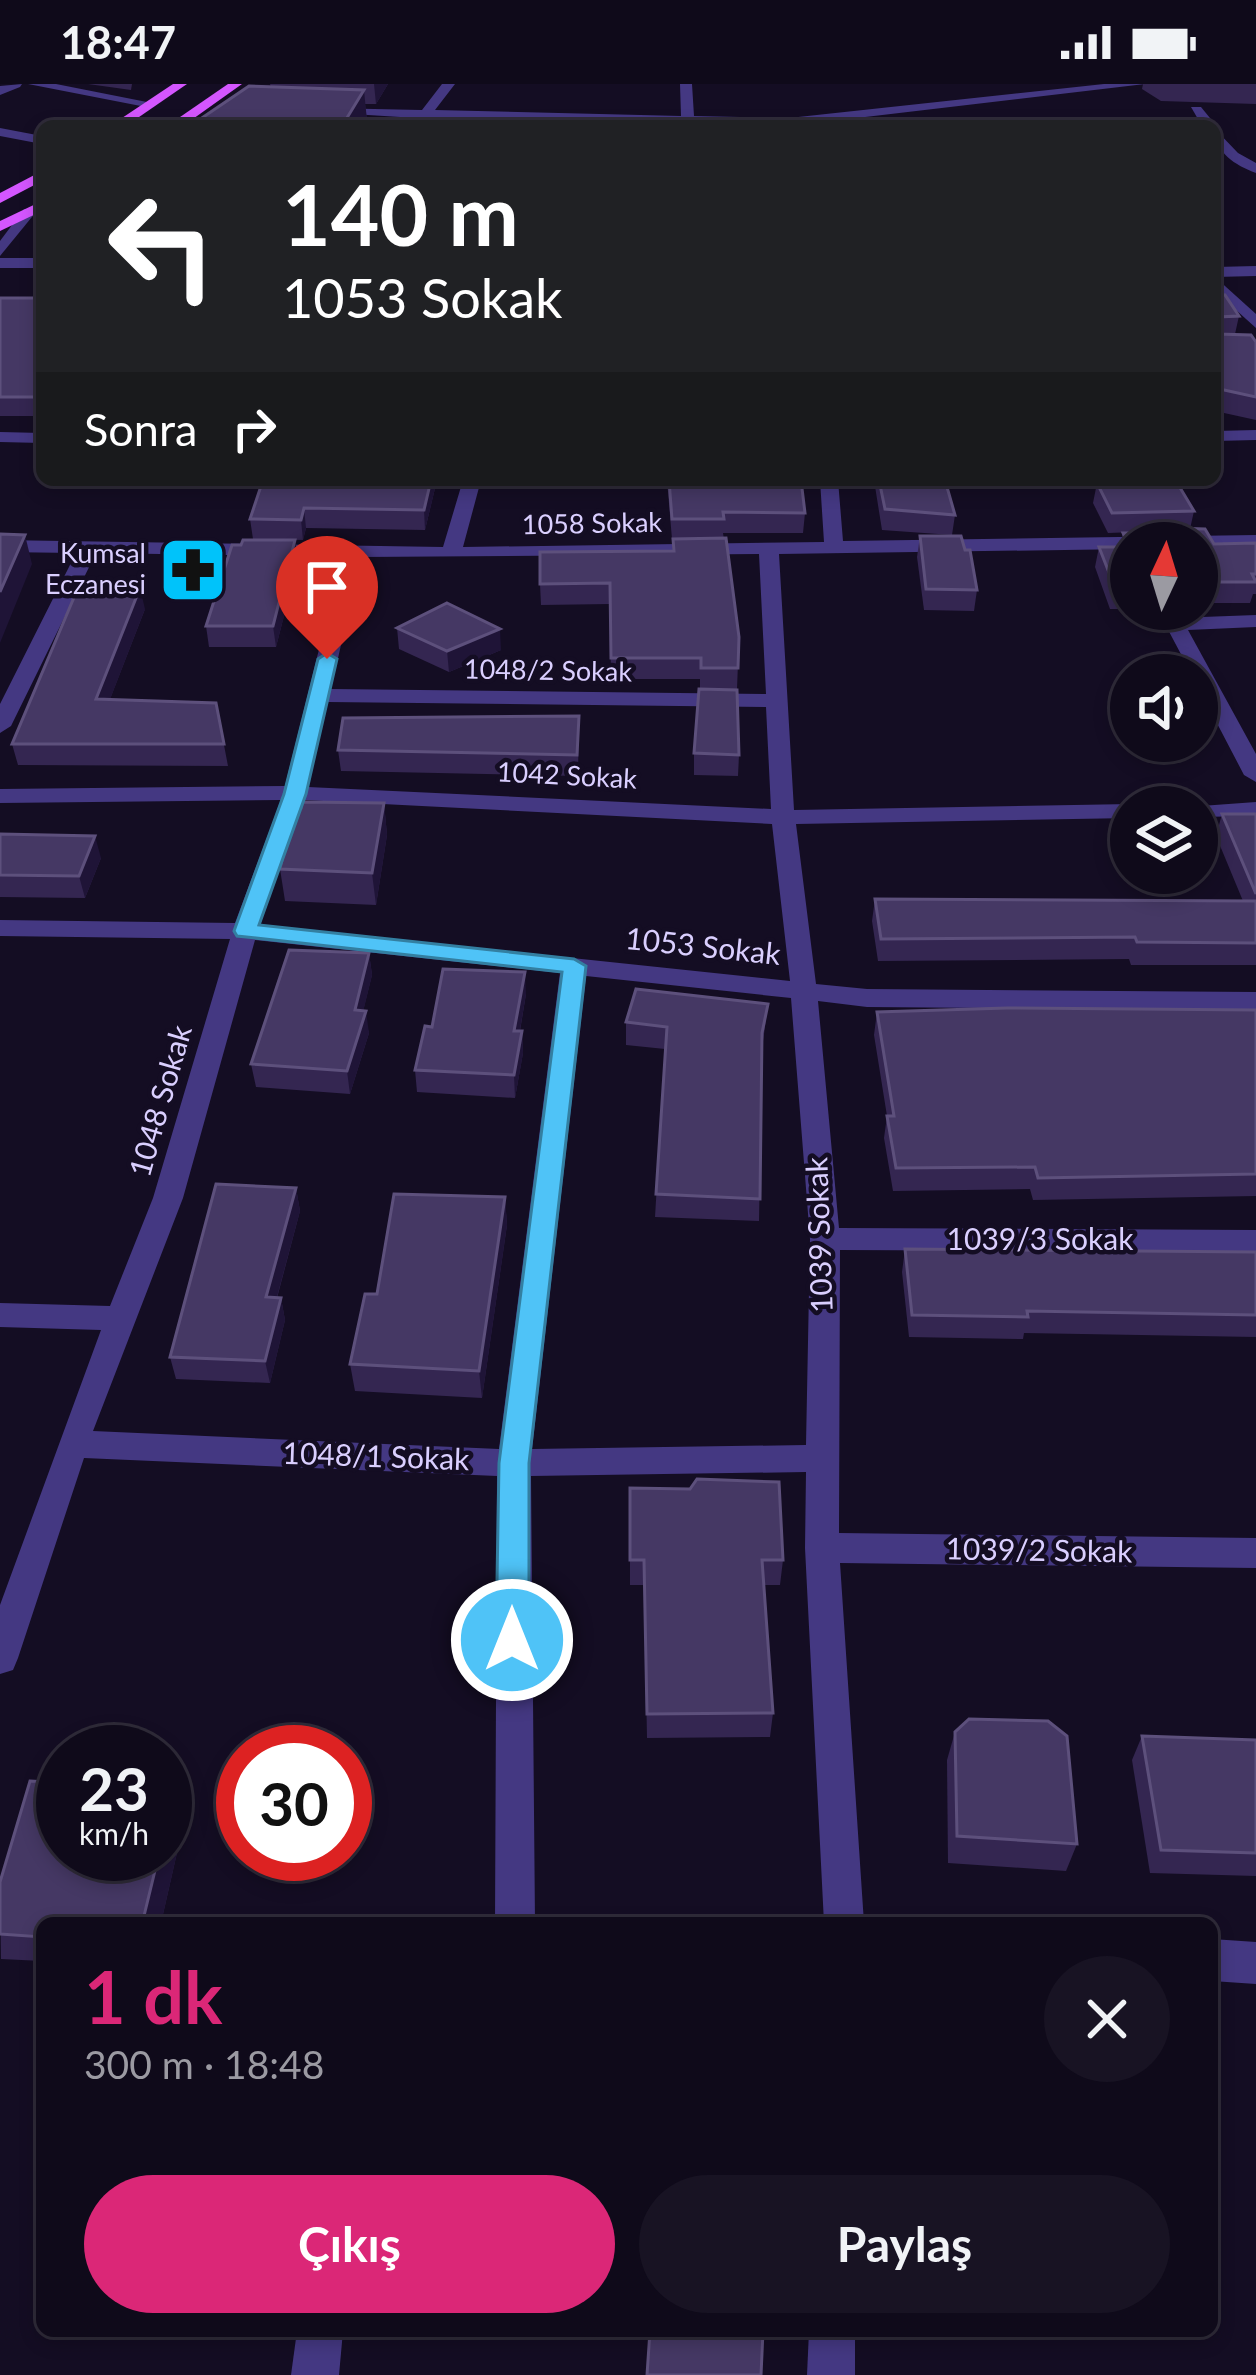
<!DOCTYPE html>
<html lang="tr">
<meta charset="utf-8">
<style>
:root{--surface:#0f0a1a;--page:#181323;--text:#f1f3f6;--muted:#9b9aa2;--line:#2f2b39;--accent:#db2777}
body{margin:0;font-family:Lato,sans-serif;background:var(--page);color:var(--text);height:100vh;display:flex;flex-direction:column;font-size:45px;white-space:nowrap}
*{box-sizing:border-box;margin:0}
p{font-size:39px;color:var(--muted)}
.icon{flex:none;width:66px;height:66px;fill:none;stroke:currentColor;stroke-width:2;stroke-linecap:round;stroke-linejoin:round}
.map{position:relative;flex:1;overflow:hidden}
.sheet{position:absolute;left:36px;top:1833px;width:1182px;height:420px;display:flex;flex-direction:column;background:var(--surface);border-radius:18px;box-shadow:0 6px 18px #0003,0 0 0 3px var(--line)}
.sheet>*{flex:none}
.hud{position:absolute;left:36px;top:36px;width:1185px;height:366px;border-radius:18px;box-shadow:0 6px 18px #0003,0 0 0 3px var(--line);background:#202124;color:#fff;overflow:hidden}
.needle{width:78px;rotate:4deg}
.tools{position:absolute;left:1110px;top:438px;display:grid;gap:24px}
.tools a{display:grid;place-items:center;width:108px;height:108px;border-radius:50%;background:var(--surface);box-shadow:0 6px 18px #0003,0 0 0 3px var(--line);font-size:60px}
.speed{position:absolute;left:36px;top:1641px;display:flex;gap:24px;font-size:60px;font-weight:700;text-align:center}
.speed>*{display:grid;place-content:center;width:156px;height:156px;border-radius:50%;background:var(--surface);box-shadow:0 6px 18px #0003,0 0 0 3px var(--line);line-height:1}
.speed small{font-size:30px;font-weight:400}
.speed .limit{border:18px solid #d22;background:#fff;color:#111}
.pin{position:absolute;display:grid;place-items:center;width:102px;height:102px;color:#fff;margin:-123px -51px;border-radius:50% 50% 50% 0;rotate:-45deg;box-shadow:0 0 12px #0007}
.pin .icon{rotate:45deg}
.me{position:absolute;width:132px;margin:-66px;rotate:0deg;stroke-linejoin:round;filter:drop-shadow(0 0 9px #0008)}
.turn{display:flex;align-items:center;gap:42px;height:252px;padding:0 48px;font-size:54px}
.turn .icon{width:156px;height:156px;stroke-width:2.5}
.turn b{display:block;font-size:84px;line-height:102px}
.then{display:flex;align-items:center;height:114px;padding:0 48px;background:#0003;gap:24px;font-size:45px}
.round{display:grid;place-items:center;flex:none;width:126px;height:126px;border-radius:63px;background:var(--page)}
.headline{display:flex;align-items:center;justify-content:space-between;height:204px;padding:0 48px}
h1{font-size:72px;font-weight:700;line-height:90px;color:var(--accent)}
.action{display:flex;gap:24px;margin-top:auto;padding:24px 48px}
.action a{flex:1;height:138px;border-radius:72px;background:var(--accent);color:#fff;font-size:48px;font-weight:700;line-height:138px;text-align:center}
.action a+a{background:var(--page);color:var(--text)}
.status{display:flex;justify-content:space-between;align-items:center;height:84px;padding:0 60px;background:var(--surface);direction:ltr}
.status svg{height:33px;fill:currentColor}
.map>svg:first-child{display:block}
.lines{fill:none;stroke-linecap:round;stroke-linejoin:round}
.minor{fill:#443882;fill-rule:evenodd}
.major{fill:#d456ff;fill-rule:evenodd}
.wall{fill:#342651}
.shaded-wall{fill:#1f1437}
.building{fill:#453864;stroke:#5d507c;stroke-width:3}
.route{fill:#4fc3f7;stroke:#337fa1;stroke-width:3}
.labels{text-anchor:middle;stroke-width:9;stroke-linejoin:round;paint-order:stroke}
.far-street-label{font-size:27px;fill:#dacfff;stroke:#140d23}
.far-poi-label{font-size:27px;fill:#dacfff;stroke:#140d23;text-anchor:end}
.street-label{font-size:30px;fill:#dacfff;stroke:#140d23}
</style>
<div class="status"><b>18:47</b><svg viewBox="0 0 49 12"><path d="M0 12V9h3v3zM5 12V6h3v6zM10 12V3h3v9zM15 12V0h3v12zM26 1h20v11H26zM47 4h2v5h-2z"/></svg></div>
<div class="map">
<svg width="1256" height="2291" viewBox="0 0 1256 2291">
<rect width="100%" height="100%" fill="#140d23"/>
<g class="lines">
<g class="minor">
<polygon points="22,0 20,3 0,11 0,2"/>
<polygon points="28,0 56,0 157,20 151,24"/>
<polygon points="442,0 455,0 435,26 681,32 680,0 692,0 694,32 789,34 1104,0 1145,0 789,42 429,34 423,42 409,42 416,34 320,28 326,24 422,26"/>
<polygon points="1191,23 1201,23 1214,39 1216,42 1215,43 1202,42"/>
<polygon points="0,44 42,52 42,60 0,52"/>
<path d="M1215 45 1238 69 1256 79V89C1235 81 1215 69 1215 45Z"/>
<polygon points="24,125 36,128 0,172 0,157"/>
<rect x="0" y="174" width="42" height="10"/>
<polygon points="1256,182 1256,192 1215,193 1215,183"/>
<polygon points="1215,193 1256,230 1256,244 1215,207"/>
<polygon points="1256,346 1256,356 1215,357 1215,347"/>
<polygon points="0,348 42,349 42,359 0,358"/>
<path d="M463 396H481L463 463 824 458 820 396H838L843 457 1256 451V463L1131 459V465L779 470 794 726 1131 720 1140 723H1131V734L796 740 816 900 867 905 1256 908V926L867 923 818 917 839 1144 1256 1146V1168L840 1166 839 1449 1256 1454V1484L840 1479 864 1839H824L805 1464 806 1388 531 1392 535 1839H495L497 1392 84 1374 18 1574 13 1586 0 1590V1521L101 1246 0 1243V1219L110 1222 153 1114 230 855 0 852V836L235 839 281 716 0 719V705L285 702 342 473 96 469 11 642 0 649V620L76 469 0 468V456L443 463ZM759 470 766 610 331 605 361 473ZM328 618 766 623 771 725 308 703ZM304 716 772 740 790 897 260 841ZM255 856 560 889 499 1365 93 1347 183 1114ZM586 892 791 914 810 1155 806 1361 532 1365Z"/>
<polygon points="1256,531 1256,543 1188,546 1256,670 1256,698 1244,691 1197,601 1197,591 1192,591 1165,540 1175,534"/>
<polygon points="1256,718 1256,732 1197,733 1197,723 1187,723"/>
<polygon points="1212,1855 1256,1858 1256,1900 1212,1897"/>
<polygon points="297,2247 343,2247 339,2291 291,2291"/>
<polygon points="809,2247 855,2247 855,2291 807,2291"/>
</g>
<g class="major">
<polygon points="173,0 187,0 126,42 110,42"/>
<polygon points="228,0 242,0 183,42 167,42"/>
<polygon points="42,87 42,97 0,119 0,109"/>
<polygon points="42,117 42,127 0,147 0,137"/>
</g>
</g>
<g class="wall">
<polygon points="88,0 132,0 131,6"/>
<polygon points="270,0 388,0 376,20 365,20 367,37 363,42 190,42 271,3"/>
<polygon points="1143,0 1256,0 1256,20 1161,17 1142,5"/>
<polygon points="1215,210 1239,232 1235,250 1256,258 1256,336 1215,327"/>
<rect x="0" y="214" width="42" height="118"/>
<polygon points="263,396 437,396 425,446 306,444 303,456 253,455 250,435"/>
<polygon points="667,396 801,396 805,429 803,449 723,449 739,553 737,605 700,605 700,595 611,595 610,520 541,521 540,500 673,467"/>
<polygon points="874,396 996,396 946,398 955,431 952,451 882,446"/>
<polygon points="1097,399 1194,427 1190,445 1214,460 1256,459 1256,510 1253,510 1250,519 1197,519 1197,459 1131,459 1131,525 1110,525 1095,483 1099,463 1120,463 1123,449 1136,448 1108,449 1093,419"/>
<polygon points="920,452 965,466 977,506 974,527 924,526 917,473"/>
<polygon points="298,477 276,563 209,563 206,542"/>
<polygon points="145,525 110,615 216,619 228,682 18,681 12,660"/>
<polygon points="397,544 501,566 449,588 399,565"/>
<polygon points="579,632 578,692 341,687 338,666"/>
<polygon points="694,669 739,671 738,692 694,691"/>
<polygon points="384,719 387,751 376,821 285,817 280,785"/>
<polygon points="1222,730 1256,730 1256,881 1131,881 1129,875 878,877 872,837 875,815 1243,817 1216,752"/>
<polygon points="0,750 101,774 85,814 0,813"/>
<polygon points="369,869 372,891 363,927 369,949 350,1010 256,1003 251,980"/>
<polygon points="526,910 520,947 522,947 523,969 515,1014 417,1008 415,986 432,943"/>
<polygon points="768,920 762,965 759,1137 655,1133 665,965 626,961 626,938"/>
<polygon points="1256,926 1256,1112 1033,1116 1030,1105 893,1107 884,1054 887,1032 874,951 877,928"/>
<polygon points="296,1104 300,1127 277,1214 281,1214 285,1236 270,1299 176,1295 170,1273"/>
<polygon points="505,1113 507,1141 482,1314 355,1307 350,1280 377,1210"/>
<polygon points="905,1165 1256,1168 1256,1253 1024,1249 1023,1255 909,1253 902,1188"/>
<polygon points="630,1404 783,1476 780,1501 764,1501 773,1629 770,1653 647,1654 644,1501 630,1501"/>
<polygon points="955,1648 1077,1760 1066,1787 948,1779 947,1676"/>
<polygon points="1142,1652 1256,1656 1256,1792 1150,1789 1132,1676"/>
<polygon points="168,1733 179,1760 161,1839 42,1839 42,1877 1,1875 0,1798 63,1770"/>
</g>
<g class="shaded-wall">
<polygon points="374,0 388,0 376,20"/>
<polygon points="364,6 367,37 363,42 342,42"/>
<polygon points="431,396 437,396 425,446 424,426"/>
<polygon points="304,424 306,444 303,456 301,436"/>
<polygon points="25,451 32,480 0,559 0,508"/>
<polygon points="295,456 298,477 276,563 273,542"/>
<polygon points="140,504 145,525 102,636 96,615"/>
<polygon points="500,545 501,566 449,588 447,567"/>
<polygon points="384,719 387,751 376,821 372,789"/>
<polygon points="95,752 101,774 85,814 79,792"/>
<polygon points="369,869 372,891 358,949 355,926"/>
<polygon points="525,888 526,910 516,969 514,947"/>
<polygon points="366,927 369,949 350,1010 347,987"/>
<polygon points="522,947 523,969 515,1014 514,991"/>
<polygon points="296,1104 300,1127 271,1235 266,1213"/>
<polygon points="505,1113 507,1141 482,1314 479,1287"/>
<polygon points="281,1214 285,1236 270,1299 265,1277"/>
<polygon points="168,1733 179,1760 161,1839 145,1839 143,1836 159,1770 165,1770 165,1746"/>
</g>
<g class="building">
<polygon points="249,2 364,6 342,42 190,42"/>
<polygon points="1215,210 1225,211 1239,232 1217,233 1217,250 1251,251 1256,258 1256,313 1215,304"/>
<rect x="0" y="214" width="42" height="99"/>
<polygon points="263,396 431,396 424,426 304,424 301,436 250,435"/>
<polygon points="669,396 801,396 805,429 723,428 724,435 672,435"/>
<polygon points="879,396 945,396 955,431 885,425"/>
<polygon points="1176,397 1194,427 1112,429 1097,399"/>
<polygon points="1140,443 1205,445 1214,460 1256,459 1256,490 1252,490 1256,498 1197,498 1197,459 1131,459 1131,504 1115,504 1099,463 1129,463 1123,449 1135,449"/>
<polygon points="0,450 25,451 0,508"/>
<polygon points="920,452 961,452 965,466 970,466 977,506 926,505"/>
<polygon points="726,454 739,553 738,584 701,584 701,574 611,574 610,499 540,500 540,468 674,467 673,455"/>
<polygon points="243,456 295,456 273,542 206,542 232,461 241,461"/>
<polygon points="78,504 140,504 96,615 216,619 224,660 12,660"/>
<polygon points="447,519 500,545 447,567 397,544"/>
<polygon points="699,605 737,606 739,671 694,669"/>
<polygon points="579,632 577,671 338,666 343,634"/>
<polygon points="302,718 384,719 372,789 280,785 294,724 301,724"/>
<polygon points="1222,730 1256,730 1256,810"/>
<polygon points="0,750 95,752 79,792 0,791"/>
<polygon points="875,815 1256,817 1256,859 1137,858 1135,853 881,855"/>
<polygon points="289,866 369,869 355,926 366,927 347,987 251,980"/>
<polygon points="443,885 525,888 514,947 522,947 514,991 415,986 425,942 432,943"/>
<polygon points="636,905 768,920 762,949 760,1115 656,1110 667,943 626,938"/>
<polygon points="1007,924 1256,926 1256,1090 1038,1094 1035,1083 896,1084 887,1032 894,1032 877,928"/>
<polygon points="216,1100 296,1104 266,1213 281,1214 265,1277 170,1273"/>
<polygon points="394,1110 505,1113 479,1287 350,1280 365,1210 377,1210"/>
<polygon points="905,1165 1256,1168 1256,1231 1027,1227 1028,1233 912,1231"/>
<polygon points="697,1395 779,1398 783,1476 762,1476 773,1629 647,1630 644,1476 630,1476 630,1404 690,1405"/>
<polygon points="969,1635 1048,1637 1067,1652 1077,1760 957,1752 955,1648"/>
<polygon points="1142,1652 1256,1656 1256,1769 1161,1766"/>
<polygon points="30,1697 63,1699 63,1770 159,1770 143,1836 95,1834 94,1839 42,1839 42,1853 0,1850 0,1798"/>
<polygon points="650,2247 763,2247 761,2291 647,2291"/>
</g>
<polygon class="route" points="327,569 337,575 306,710 259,841 574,875 586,882 529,1379 529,1556 524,1566 512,1570 500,1566 496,1556 499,1379 562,888 237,852 234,847 284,710 318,575"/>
<defs>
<g id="pharmacy-square" transform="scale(3.45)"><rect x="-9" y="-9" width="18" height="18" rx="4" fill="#00c3fa" stroke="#140d23"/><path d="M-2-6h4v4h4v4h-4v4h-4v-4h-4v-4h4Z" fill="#111"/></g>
</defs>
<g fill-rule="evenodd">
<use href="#pharmacy-square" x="193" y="486"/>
</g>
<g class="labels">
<g class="far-street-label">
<text transform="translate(592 440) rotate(-1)" y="9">1058 Sokak</text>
<text transform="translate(548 587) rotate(1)" y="9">1048/2 Sokak</text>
<text transform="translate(567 692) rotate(3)" y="9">1042 Sokak</text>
</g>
<g class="far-poi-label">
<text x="146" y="479">Kumsal<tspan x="146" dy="31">Eczanesi</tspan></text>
</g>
<g class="street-label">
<text transform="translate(703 863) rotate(6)" y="10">1053 Sokak</text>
<text transform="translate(161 1017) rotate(-74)" y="10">1048 Sokak</text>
<text transform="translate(820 1151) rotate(-92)" y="10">1039 Sokak</text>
<text x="1040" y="1166">1039/3 Sokak</text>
<text transform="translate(376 1373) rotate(2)" y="10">1048/1 Sokak</text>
<text transform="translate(1039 1467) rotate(1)" y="10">1039/2 Sokak</text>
</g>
</g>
</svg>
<div class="tools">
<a><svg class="needle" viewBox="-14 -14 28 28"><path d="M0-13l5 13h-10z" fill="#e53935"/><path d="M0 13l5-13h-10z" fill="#9b9aa2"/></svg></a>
<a><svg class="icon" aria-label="sound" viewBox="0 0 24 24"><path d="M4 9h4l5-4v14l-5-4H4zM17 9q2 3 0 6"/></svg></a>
<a><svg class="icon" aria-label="layers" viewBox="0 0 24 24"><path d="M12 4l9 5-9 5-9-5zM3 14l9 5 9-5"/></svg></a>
</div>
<div class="speed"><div>23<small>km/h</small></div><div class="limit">30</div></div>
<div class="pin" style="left:327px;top:575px;background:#d93025"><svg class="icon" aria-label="arrive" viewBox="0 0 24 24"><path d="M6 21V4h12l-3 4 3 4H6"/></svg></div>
<svg class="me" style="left:512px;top:1556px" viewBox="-20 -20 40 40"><circle r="17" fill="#4fc3f7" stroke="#fff" stroke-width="3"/><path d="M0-11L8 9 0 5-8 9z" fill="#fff"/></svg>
<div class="hud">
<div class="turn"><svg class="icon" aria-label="left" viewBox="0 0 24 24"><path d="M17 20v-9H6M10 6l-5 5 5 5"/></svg><div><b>140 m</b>1053 Sokak</div></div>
<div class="then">Sonra<svg class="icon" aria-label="right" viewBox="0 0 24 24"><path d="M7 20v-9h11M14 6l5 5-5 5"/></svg></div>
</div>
<section class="sheet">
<div class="headline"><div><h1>1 dk</h1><p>300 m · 18:48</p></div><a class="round"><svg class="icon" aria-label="close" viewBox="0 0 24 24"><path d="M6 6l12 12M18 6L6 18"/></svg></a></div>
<div class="action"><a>Çıkış</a><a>Paylaş</a></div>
</section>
</div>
